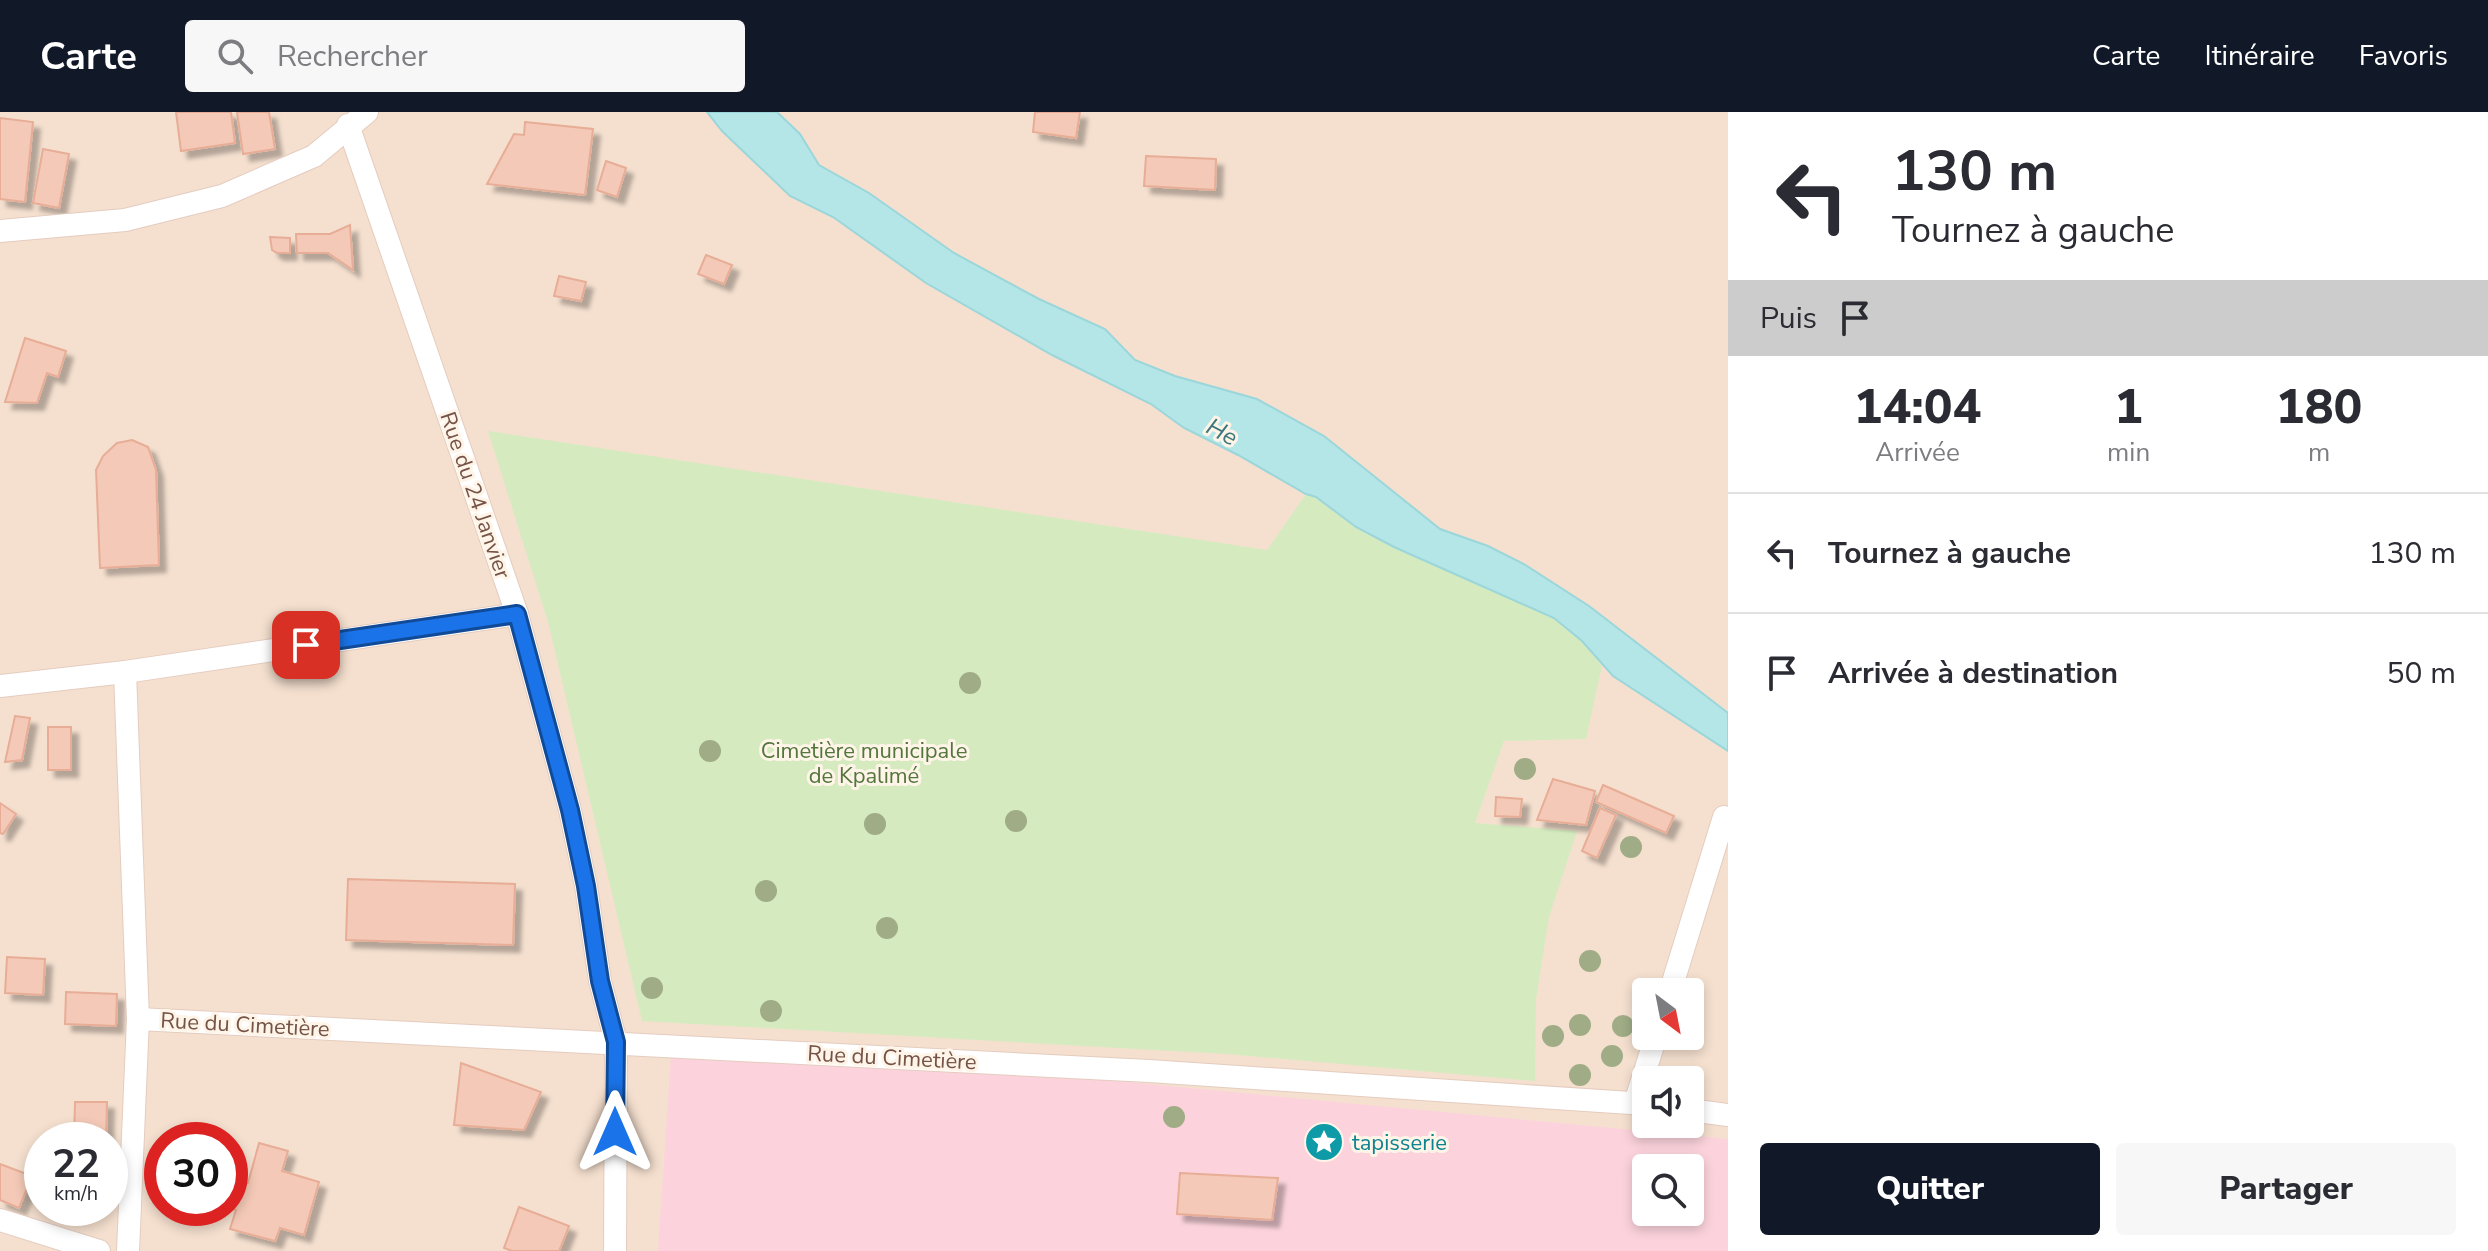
<!DOCTYPE html>
<html lang="fr">
<meta charset="utf-8">
<style>
:root{--surface:#fff;--page:#f7f7f7;--text:#2b2b33;--muted:#7c7c81;--line:#e1e1e2;--accent:#111827}
body{margin:0;font-family:"Nunito Sans",sans-serif;background:var(--page);color:var(--text);height:100vh;display:flex;flex-direction:column;font-size:30px;white-space:nowrap}
*{box-sizing:border-box;margin:0}
p{font-size:26px;color:var(--muted)}
.icon{flex:none;width:44px;height:44px;fill:none;stroke:currentColor;stroke-width:2;stroke-linecap:round;stroke-linejoin:round}
.map{position:relative;flex:1;overflow:hidden}
.side{display:flex;flex-direction:column;background:var(--surface);width:760px}
.side>*{flex:none}
.hud{background:#fff;color:var(--text);overflow:hidden}
.needle{width:52px;rotate:148deg}
.buttons{position:absolute;left:1632px;top:866px;display:grid;gap:16px}
.buttons a{display:grid;place-items:center;width:72px;height:72px;border-radius:8px;background:var(--surface);box-shadow:0 4px 12px #0003;font-size:40px}
.speed{position:absolute;left:24px;top:1010px;display:flex;gap:16px;font-size:40px;font-weight:700;text-align:center}
.speed>*{display:grid;place-content:center;width:104px;height:104px;border-radius:50%;background:var(--surface);box-shadow:0 4px 12px #0003;line-height:1}
.speed small{font-size:20px;font-weight:400}
.speed .limit{border:12px solid #d22;background:#fff;color:#111}
.pin{position:absolute;display:grid;place-items:center;width:68px;height:68px;color:#fff;margin:-34px;border-radius:16px;box-shadow:0 4px 12px #0006}
.me{position:absolute;width:88px;margin:-44px;rotate:0deg;stroke-linejoin:round;filter:drop-shadow(0 0 6px #0008)}
.turn{display:flex;align-items:center;gap:28px;height:168px;padding:0 32px;font-size:36px}
.turn .icon{width:104px;height:104px;stroke-width:2.5}
.turn b{display:block;font-size:56px;line-height:68px}
.then{display:flex;align-items:center;height:76px;padding:0 32px;background:#0003;gap:16px;font-size:30px}
.eta{display:flex;justify-content:space-evenly;align-items:center;height:136px;text-align:center}
.eta b{font-size:48px;font-weight:800;line-height:56px}
.primary-button{display:flex;gap:16px;margin-top:auto;padding:16px 32px}
.primary-button a{flex:1;height:92px;border-radius:8px;background:var(--accent);color:#fff;font-size:32px;font-weight:800;line-height:92px;text-align:center}
.primary-button a+a{background:var(--page);color:var(--text)}
ul{padding:0;list-style:none}
li{display:flex;align-items:center;gap:24px;height:120px;padding:0 32px;border-top:2px solid var(--line)}
li div{flex:1}
li b{display:block;font-size:30px}
li em{font-style:normal}
header{display:flex;align-items:center;gap:48px;box-sizing:border-box;height:112px;padding:0 40px;background:var(--accent);color:#fff}
header strong{font-size:38px}
nav{display:flex;gap:44px;margin-inline-start:auto;font-size:28px}
.search{width:560px;height:72px;background:var(--page);display:flex;align-items:center;gap:20px;box-sizing:border-box;padding:0 28px;border-radius:8px;color:var(--muted);font-size:30px}
main{display:flex;flex:1;min-height:0}
.map>svg:first-child{display:block}
.residential{fill:#f5e0cf;fill-rule:evenodd}
.medical{fill:#fcd3dc;fill-rule:evenodd}
.green{fill:#d5ebbf}
.water{fill:#b4e5e7;stroke:#9ad6da;stroke-width:2}
.building{fill:#f4c9b7;stroke:#e7ad96;stroke-width:2;filter:url(#shadow)}
.lines{fill:none;stroke-linecap:round;stroke-linejoin:round}
.minor-casing{stroke:#e4ccbf;stroke-width:24}
.minor{stroke:#fff;stroke-width:22}
.tree{fill:#9fac86}
.route-casing{stroke:#114b97;stroke-width:20}
.route{stroke:#1a73e8;stroke-width:14}
.labels{text-anchor:middle;stroke-width:6;stroke-linejoin:round;paint-order:stroke}
.street-label{font-size:22px;fill:#755347;stroke:#fff4e8}
.park-label{font-size:22px;fill:#52763c;stroke:#fff4e8}
.culture-label{font-size:22px;fill:#0d838f;stroke:#fff4e8;text-anchor:start}
.water-label{font-size:24px;font-style:italic;fill:#3a787c;stroke:#fff4e8}
</style>
<header>
<strong>Carte</strong>
<div class="search"><svg class="icon" aria-label="search" viewBox="0 0 24 24"><circle cx="10" cy="10" r="6"/><path d="M15 15l6 6"/></svg>Rechercher</div>
<nav><a>Carte</a><a>Itinéraire</a><a>Favoris</a></nav>
</header>
<main>
<div class="map">
<svg width="1728" height="1139" viewBox="0 0 1728 1139">
<defs>
<filter id="shadow"><feDropShadow dx="7" dy="7" stdDeviation="2" flood-color="#0004"/></filter>
</defs>
<rect width="100%" height="100%" fill="#fdefe1"/>
<path class="residential" d="M0 0H1728V1139H0ZM1646 880H1690V924H1646ZM1646 968H1690V1012H1646ZM42 1028H110V1096H42ZM162 1028H230V1096H162ZM1646 1056H1690V1100H1646Z"/>
<path class="medical" d="M672 927 1728 1027V1139H658ZM1646 1056H1690V1100H1646Z"/>
<polygon class="green" points="488,319 1267,438 1306,382 1316,385 1356,415 1391,433 1554,506 1582,529 1602,554 1586,627 1504,629 1475,711 1577,719 1549,805 1536,887 1535,969 1226,942 642,909 548,510"/>
<polygon class="water" points="707,0 777,0 800,22 819,53 869,81 954,141 1039,187 1105,217 1135,248 1175,264 1257,287 1324,324 1440,417 1488,434 1524,452 1589,494 1728,601 1728,639 1613,564 1582,529 1554,506 1394,435 1356,415 1316,385 1306,382 1238,343 1184,316 1151,292 1052,243 926,171 833,105 790,84 722,19"/>
<g class="building">
<polygon points="176,0 231,0 235,31 181,39"/>
<polygon points="237,0 269,0 275,37 243,42"/>
<polygon points="1035,0 1080,0 1076,26 1033,20"/>
<polygon points="0,6 33,10 25,90 0,87"/>
<polygon points="525,10 593,17 585,83 487,72 514,22 524,23"/>
<polygon points="43,37 69,42 59,96 33,91"/>
<polygon points="1146,44 1216,47 1215,78 1144,74"/>
<polygon points="606,49 626,56 617,85 597,78"/>
<polygon points="350,113 353,158 328,141 297,141 296,122 330,122"/>
<polygon points="270,125 290,126 290,141 277,141 272,138"/>
<polygon points="706,143 732,153 724,172 698,162"/>
<polygon points="559,164 586,170 581,189 554,184"/>
<polygon points="25,226 66,239 58,265 47,261 37,291 5,290"/>
<polygon points="132,328 148,335 156,358 159,453 100,456 96,358 103,344 117,331"/>
<polygon points="15,604 30,606 22,648 5,650"/>
<rect x="48" y="615" width="23" height="43"/>
<polygon points="1553,667 1595,679 1586,713 1537,708"/>
<polygon points="1603,673 1674,704 1666,721 1596,690"/>
<polygon points="1496,685 1522,687 1520,705 1495,704"/>
<polygon points="0,691 16,702 3,722 0,721"/>
<polygon points="1600,696 1616,703 1597,746 1582,739"/>
<polygon points="348,767 515,772 513,833 346,828"/>
<polygon points="7,845 45,847 43,883 5,881"/>
<polygon points="66,880 117,882 116,914 65,912"/>
<polygon points="461,951 541,980 524,1018 454,1013"/>
<polygon points="75,990 107,990 106,1028 74,1028"/>
<polygon points="259,1031 288,1039 282,1059 319,1070 304,1123 280,1116 275,1129 230,1117 236,1098 230,1096 235,1072 248,1071"/>
<polygon points="0,1052 32,1064 19,1096 0,1088"/>
<polygon points="1180,1061 1278,1066 1272,1108 1177,1102"/>
<polygon points="519,1095 569,1114 559,1139 512,1139 504,1136"/>
</g>
<g class="lines">
<g class="minor-casing">
<g id="minor">
<polyline points="348,13 517,502 570,698 586,774 600,869 616,930 615,1139"/>
<polyline points="0,119 125,108 222,84 314,44 367,0"/>
<polyline points="125,560 138,907 128,1139"/>
<polyline points="0,574 125,560 517,502"/>
<polyline points="1670,880 1724,705"/>
<polyline points="138,907 1149,959 1646,992"/>
<polyline points="1635,991 1656,924"/>
<polyline points="1690,998 1728,1003"/>
<polyline points="0,1108 99,1139"/>
</g>
</g>
<use href="#minor" class="minor"/>
</g>
<g class="tree">
<circle cx="970" cy="571" r="11"/>
<circle cx="710" cy="639" r="11"/>
<circle cx="1525" cy="657" r="11"/>
<circle cx="1016" cy="709" r="11"/>
<circle cx="875" cy="712" r="11"/>
<circle cx="1631" cy="735" r="11"/>
<circle cx="766" cy="779" r="11"/>
<circle cx="887" cy="816" r="11"/>
<circle cx="1590" cy="849" r="11"/>
<circle cx="652" cy="876" r="11"/>
<circle cx="771" cy="899" r="11"/>
<circle cx="1580" cy="913" r="11"/>
<circle cx="1623" cy="914" r="11"/>
<circle cx="1553" cy="924" r="11"/>
<circle cx="1612" cy="944" r="11"/>
<circle cx="1580" cy="963" r="11"/>
<circle cx="1174" cy="1005" r="11"/>
</g>
<g class="lines">
<g class="route-casing">
<polyline id="route" points="306,533 517,502 570,698 586,774 600,869 616,930 615,1020"/>
</g>
<use href="#route" class="route"/>
</g>
<defs>
<g id="sight-disc" transform="scale(2)"><circle r="9.5" fill="#0f9aa8" stroke="#fff4e8"/><path d="M0-6L1.8-2.2L6-1.7L2.9 1.2L3.7 5.4L0 3.3L-3.7 5.4L-2.9 1.2L-6-1.7L-1.8-2.2Z" fill="#fff"/></g>
</defs>
<g fill-rule="evenodd">
<use href="#sight-disc" x="1324" y="1030"/>
</g>
<g class="labels">
<g class="street-label">
<text transform="translate(476 383) rotate(71)" y="8">Rue du 24 Janvier</text>
<text transform="translate(245 912) rotate(3)" y="8">Rue du Cimetière</text>
<text transform="translate(892 945) rotate(3)" y="8">Rue du Cimetière</text>
</g>
<g class="park-label">
<text x="864" y="646">Cimetière municipale<tspan x="864" dy="25">de Kpalimé</tspan></text>
</g>
<g class="culture-label">
<text x="1352" y="1038">tapisserie</text>
</g>
<g class="water-label">
<text transform="translate(1222 320) rotate(28)" y="8">He</text>
</g>
</g>
</svg>
<div class="buttons">
<a><svg class="needle" viewBox="-14 -14 28 28"><path d="M0-13l5 13h-10z" fill="#e53935"/><path d="M0 13l5-13h-10z" fill="#7c7c81"/></svg></a>
<a><svg class="icon" aria-label="sound" viewBox="0 0 24 24"><path d="M4 9h4l5-4v14l-5-4H4zM17 9q2 3 0 6"/></svg></a>
<a><svg class="icon" aria-label="search" viewBox="0 0 24 24"><circle cx="10" cy="10" r="6"/><path d="M15 15l6 6"/></svg></a>
</div>
<div class="speed"><div>22<small>km/h</small></div><div class="limit">30</div></div>
<div class="pin" style="left:306px;top:533px;background:#d93025"><svg class="icon" aria-label="arrive" viewBox="0 0 24 24"><path d="M6 21V4h12l-3 4 3 4H6"/></svg></div>
<svg class="me" style="left:615px;top:1020px" viewBox="-20 -20 40 40"><path d="M0-17L14 15 0 8-14 15z" fill="#1a73e8" stroke="#fff" stroke-width="4"/></svg>
</div>
<section class="side">
<div class="hud">
<div class="turn"><svg class="icon" aria-label="left" viewBox="0 0 24 24"><path d="M17 20v-9H6M10 6l-5 5 5 5"/></svg><div><b>130 m</b>Tournez à gauche</div></div>
<div class="then">Puis<svg class="icon" aria-label="arrive" viewBox="0 0 24 24"><path d="M6 21V4h12l-3 4 3 4H6"/></svg></div>
</div>
<div class="eta">
<div><b>14:04</b><p>Arrivée</p></div>
<div><b>1</b><p>min</p></div>
<div><b>180</b><p>m</p></div>
</div>
<ul>
<li><svg class="icon" aria-label="left" viewBox="0 0 24 24"><path d="M17 20v-9H6M10 6l-5 5 5 5"/></svg><div><b>Tournez à gauche</b></div><em>130 m</em></li>
<li><svg class="icon" aria-label="arrive" viewBox="0 0 24 24"><path d="M6 21V4h12l-3 4 3 4H6"/></svg><div><b>Arrivée à destination</b></div><em>50 m</em></li>
</ul>
<div class="primary-button"><a>Quitter</a><a>Partager</a></div>
</section>
</main>
